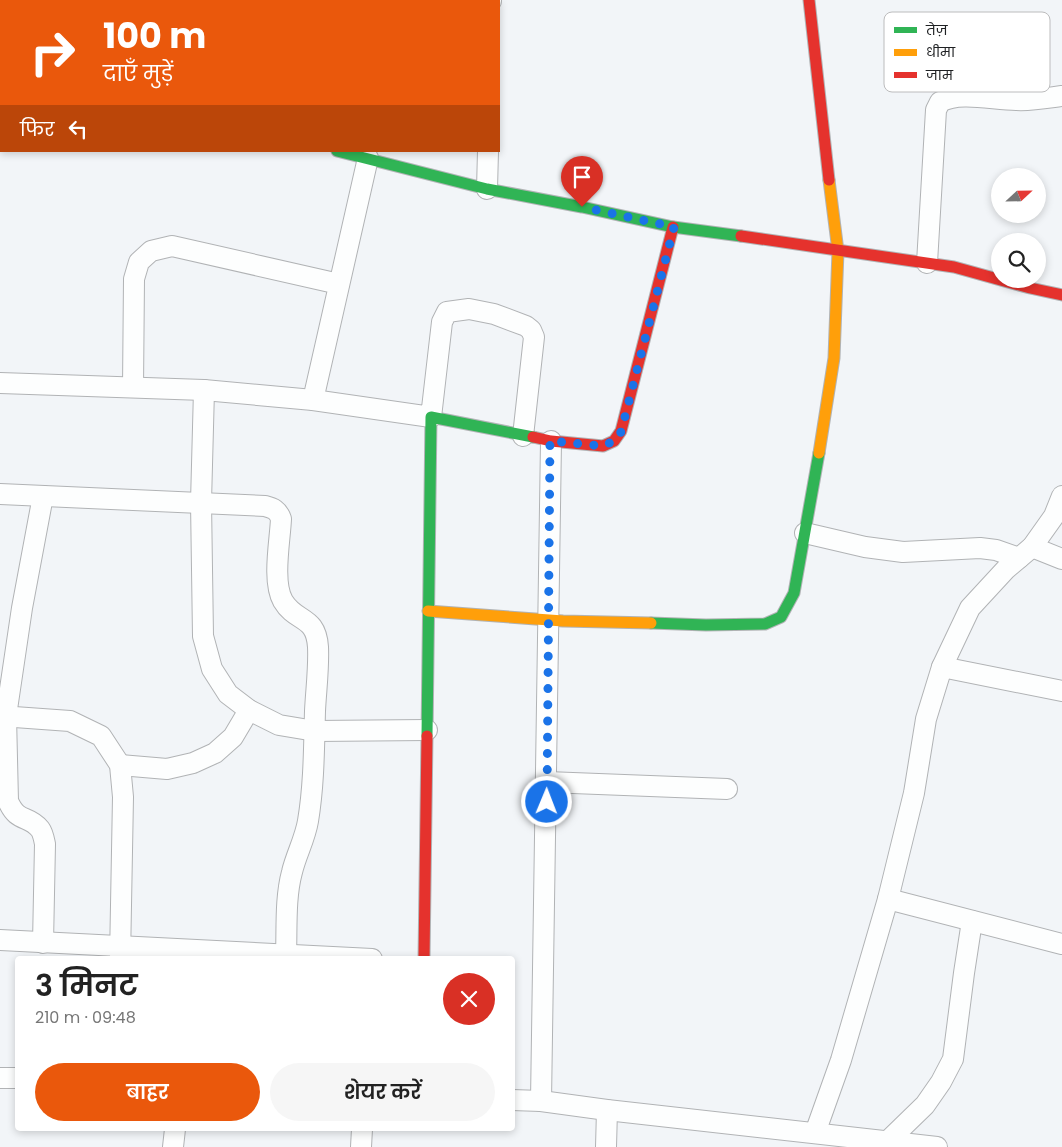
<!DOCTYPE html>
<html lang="hi">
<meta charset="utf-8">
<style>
:root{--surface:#fff;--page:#f6f6f6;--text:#222;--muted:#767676;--accent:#ea580c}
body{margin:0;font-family:Poppins,"Noto Sans Devanagari",sans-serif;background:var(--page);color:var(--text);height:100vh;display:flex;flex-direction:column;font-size:19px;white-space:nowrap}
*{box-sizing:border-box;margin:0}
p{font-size:16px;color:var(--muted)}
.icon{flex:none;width:28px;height:28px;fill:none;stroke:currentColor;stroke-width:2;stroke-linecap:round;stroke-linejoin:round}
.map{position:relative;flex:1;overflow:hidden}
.side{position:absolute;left:15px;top:956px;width:500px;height:175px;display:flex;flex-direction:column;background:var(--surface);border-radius:5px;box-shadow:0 2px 8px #0003}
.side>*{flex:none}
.top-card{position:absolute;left:0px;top:0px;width:500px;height:152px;box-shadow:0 2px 8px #0003;background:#ea580c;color:#fff;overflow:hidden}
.needle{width:32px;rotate:68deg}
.tools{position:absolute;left:991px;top:168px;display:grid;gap:10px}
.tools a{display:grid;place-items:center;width:55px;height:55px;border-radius:50%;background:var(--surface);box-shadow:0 2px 8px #0003;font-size:25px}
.pin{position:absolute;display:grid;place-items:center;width:42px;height:42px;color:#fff;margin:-51px -21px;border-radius:50% 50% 50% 0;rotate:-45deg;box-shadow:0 0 5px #0007}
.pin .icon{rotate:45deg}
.me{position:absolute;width:55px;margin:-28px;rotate:1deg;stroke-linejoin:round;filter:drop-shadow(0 0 4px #0008)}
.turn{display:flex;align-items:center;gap:18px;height:105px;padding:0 20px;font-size:22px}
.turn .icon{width:65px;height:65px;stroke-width:2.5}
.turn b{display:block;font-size:35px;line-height:42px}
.then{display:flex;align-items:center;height:48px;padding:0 20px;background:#0003;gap:10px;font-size:19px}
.round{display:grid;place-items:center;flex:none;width:52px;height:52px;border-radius:26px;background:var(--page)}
.summary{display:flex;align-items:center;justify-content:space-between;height:85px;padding:0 20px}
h1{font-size:30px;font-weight:600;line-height:38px}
.cta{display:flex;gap:10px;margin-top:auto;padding:10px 20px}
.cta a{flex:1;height:58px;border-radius:30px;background:var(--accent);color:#fff;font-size:20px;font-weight:600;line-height:58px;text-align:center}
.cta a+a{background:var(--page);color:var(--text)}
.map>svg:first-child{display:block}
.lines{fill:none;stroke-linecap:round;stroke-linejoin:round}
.street-casing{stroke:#b1b3b5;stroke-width:22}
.fast-casing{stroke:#b1b3b5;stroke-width:13}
.slow-casing{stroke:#b1b3b5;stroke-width:13}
.jam-casing{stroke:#b1b3b5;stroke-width:13}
.street{stroke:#fdfefe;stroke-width:20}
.fast{stroke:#30b455;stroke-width:11}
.slow{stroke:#ff9f0a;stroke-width:11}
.jam{stroke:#e5322d;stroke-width:11}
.route{stroke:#1a73e8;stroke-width:9;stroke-dasharray:0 16.2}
.key{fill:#fff;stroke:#bcbcbd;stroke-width:1}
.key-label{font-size:14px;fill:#1f2123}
</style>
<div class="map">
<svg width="1062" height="1147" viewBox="0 0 1062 1147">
<rect width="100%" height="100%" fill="#f2f5f8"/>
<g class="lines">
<g class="street-casing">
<g id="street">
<polyline points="304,1 304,0"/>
<polyline points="491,1 491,0"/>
<polyline points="487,189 488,151"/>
<path d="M927 263 936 110 940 102C960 91 993 100 1016 100 1031 101 1047 98 1062 96"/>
<polyline points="0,383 204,390 313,400 431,417 442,322 447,312 469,309 494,314 526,326 531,330 534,337 523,436"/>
<polyline points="133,387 134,279 139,262 151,251 172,246 339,284"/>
<polyline points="204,390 201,502 203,636 212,669 228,694 249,710 279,725 315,731 427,730"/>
<polyline points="313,400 368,158"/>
<path d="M0 494 265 506C273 508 278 510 281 519 280 541 272 582 283 601 296 623 316 615 318 647 319 668 316 690 315 711 314 748 314 785 308 821 305 839 296 855 292 872 285 898 287 928 286 955"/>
<polyline points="805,533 865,547 903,552 980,548 996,550 1019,558"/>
<polyline points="1032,547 1062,559"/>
<polyline points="942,667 1062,691"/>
<polyline points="0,716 70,721 101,736 120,765 123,797 120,959"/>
<polyline points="120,765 167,769 193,763 215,753 233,737 249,710"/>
<polyline points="547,782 727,789"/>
<polyline points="888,899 1062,944"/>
<polyline points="0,940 372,959"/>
<path d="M43 943 45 844C44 839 43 833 40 829 28 814 18 824 8 801L6 716 22 608 43 496"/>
<polyline points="0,1078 18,1078"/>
<polyline points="512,1100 541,1101 607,1110 937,1147"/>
<path d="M541 1101C545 881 547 661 551 441"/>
<polyline points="815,1133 841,1060 888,899 914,793 926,719 942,667 970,608 1006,569 1032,547 1054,516 1062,496"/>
<polyline points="888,1141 925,1105 941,1082 953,1059 964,973 972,921"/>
<polyline points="173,1147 175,1129"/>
<polyline points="361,1147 362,1129"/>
<polyline points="606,1147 607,1110"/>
</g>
</g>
<g class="fast-casing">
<g id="fast">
<polyline points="337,151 487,189 582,207 673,227 741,236"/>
<polyline points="651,623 706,625 765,624 781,617 794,593 819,453"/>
<polyline points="427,736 431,417 533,437"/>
</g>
</g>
<g class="slow-casing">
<g id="slow">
<polyline points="0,101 1,101"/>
<polyline points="819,453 834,358 838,251 829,180"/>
<polyline points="428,611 563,621 651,623"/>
</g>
</g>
<g class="jam-casing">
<g id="jam">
<polyline points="809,0 829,180"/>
<polyline points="741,236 954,267 1030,288 1062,295"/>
<polyline points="533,437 551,441 603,446 614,441 621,431 673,227"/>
<polyline points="424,959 427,736"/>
</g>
</g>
<use href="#street" class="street"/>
<use href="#fast" class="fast"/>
<use href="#slow" class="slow"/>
<use href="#jam" class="jam"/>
</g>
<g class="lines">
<polyline class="route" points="547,802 550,441 603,446 614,441 621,432 674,227 582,207"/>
</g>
<rect x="884" y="12" width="166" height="80" rx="8" class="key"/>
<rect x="894" y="27" width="23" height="6" fill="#30b455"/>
<rect x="894" y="49" width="23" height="7" fill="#ff9f0a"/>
<rect x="894" y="72" width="23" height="6" fill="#e5322d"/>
<g class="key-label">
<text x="926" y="35">तेज़</text>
<text x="926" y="57">धीमा</text>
<text x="926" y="80">जाम</text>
</g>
</svg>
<div class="tools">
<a><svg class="needle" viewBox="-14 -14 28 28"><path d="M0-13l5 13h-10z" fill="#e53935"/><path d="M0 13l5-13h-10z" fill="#767676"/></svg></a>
<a><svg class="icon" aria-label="search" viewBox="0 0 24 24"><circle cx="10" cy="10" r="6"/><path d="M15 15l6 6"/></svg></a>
</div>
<div class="pin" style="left:582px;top:207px;background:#d93025"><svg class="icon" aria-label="arrive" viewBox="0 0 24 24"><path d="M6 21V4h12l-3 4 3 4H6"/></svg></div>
<svg class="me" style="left:547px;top:802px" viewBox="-20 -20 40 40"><circle r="17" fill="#1a73e8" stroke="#fff" stroke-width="3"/><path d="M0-11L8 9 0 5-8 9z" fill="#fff"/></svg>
<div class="top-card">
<div class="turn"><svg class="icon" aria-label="right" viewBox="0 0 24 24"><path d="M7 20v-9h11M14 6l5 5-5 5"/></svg><div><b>100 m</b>दाएँ मुड़ें</div></div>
<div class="then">फिर<svg class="icon" aria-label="left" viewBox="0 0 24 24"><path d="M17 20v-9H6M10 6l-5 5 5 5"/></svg></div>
</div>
<section class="side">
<div class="summary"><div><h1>3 मिनट</h1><p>210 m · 09:48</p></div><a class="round" style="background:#d93025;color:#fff"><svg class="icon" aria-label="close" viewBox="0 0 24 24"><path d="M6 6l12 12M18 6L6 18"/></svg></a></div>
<div class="cta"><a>बाहर</a><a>शेयर करें</a></div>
</section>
</div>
